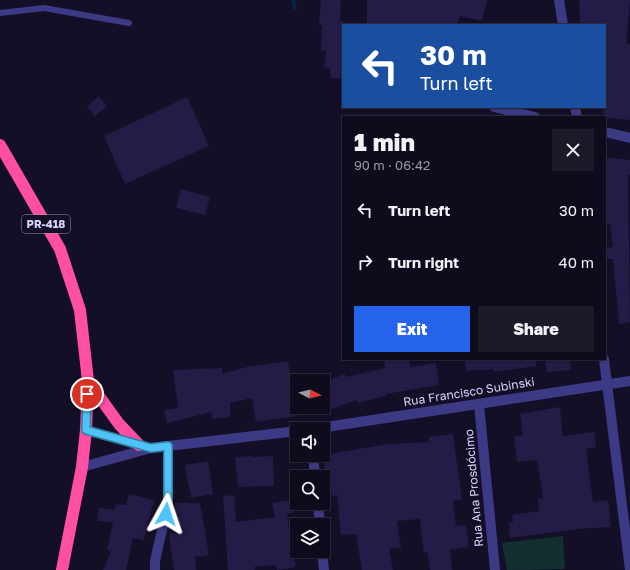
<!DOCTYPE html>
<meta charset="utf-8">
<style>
:root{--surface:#0e0b1c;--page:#1c1929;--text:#f1f3f6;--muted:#9b9ba3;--line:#2e2b3b;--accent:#2563eb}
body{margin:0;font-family:"Golos Text",sans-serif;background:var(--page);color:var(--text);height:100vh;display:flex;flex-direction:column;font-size:15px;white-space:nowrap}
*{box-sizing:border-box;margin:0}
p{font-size:13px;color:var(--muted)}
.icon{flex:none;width:22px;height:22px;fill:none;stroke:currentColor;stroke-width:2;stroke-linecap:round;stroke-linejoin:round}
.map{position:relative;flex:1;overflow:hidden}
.sheet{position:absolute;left:342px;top:116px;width:264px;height:244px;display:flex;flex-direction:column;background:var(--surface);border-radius:0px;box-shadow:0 1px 3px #0004,0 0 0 1px var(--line)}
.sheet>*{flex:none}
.banner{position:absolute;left:342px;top:24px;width:264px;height:84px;border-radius:0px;box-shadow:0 1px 3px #0004,0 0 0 1px var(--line);background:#1a4fa0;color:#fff;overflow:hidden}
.needle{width:26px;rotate:97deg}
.controls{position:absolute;left:290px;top:374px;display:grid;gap:8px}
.controls a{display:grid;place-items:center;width:40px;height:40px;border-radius:0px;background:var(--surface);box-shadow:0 1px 3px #0004,0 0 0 1px var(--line);font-size:20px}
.pin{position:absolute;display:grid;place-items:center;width:34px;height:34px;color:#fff;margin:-17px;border:2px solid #fff;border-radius:50%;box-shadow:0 1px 4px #0007}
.me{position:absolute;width:44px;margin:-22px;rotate:5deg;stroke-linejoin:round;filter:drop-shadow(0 0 3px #0008)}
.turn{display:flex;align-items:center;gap:14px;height:84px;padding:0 12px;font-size:18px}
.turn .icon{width:52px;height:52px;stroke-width:2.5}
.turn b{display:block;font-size:28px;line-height:34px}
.round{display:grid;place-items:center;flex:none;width:42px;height:42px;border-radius:0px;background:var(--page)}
.head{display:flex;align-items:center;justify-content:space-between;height:68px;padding:0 12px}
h1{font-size:24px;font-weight:800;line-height:30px}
.action{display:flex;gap:8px;margin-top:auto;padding:8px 12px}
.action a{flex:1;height:46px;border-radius:0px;background:var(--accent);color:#fff;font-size:16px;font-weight:800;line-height:46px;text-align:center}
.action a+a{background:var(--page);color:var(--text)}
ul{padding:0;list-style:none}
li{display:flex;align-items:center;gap:12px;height:52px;padding:0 12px}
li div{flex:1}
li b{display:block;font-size:15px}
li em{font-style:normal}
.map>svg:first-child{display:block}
.green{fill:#12302f}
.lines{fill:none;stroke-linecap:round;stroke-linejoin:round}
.stream{stroke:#0a1f44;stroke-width:4.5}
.building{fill:#241b47}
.lane{stroke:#3d3a85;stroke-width:6}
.street{stroke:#3d3a85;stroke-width:10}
.highway{stroke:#ff4fa3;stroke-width:12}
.route-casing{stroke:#337fa1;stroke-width:10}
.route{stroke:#4fc3f7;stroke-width:7}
.labels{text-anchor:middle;stroke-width:4;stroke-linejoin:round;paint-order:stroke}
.shield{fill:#130f26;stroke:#9e99be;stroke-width:1}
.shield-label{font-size:11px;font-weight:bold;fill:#d9d4ff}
.street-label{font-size:12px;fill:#d9d4ff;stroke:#130f26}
</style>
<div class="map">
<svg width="630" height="570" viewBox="0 0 630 570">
<rect width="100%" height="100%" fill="#130f26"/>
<polygon class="green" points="563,536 565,569 507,570 502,543"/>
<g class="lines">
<polyline class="stream" points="293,0 295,8"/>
</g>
<g class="building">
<polygon points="321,0 341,0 340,21 343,21 343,78 331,78 330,68 324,67 326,51 321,50 322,25 319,25"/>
<polygon points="367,0 487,0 482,21 460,16 457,25 367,25"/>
<polygon points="579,0 630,0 626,44 630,44 630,120 603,117 607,73 605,73 605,25 580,25"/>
<polygon points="99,96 107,106 95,116 87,106"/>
<polygon points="187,97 209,146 125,184 104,136"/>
<polygon points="605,157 630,160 630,175 628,175 630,322 619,324 613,259 606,259 605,248 613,247 610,224 605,224"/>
<polygon points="181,189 210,197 205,215 176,208"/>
<polygon points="384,359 409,359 410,367 436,363 439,385 386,394 386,396 357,403 357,400 323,412 323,382 345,374 346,377 385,368"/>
<polygon points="465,359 536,359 536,366 494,372 494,369 466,371"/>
<polygon points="545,359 570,359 571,370 547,372"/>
<polygon points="288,361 297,416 256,422 252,398 230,403 230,417 212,419 211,412 167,423 164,410 178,408 173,370 222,368 222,374 247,367"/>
<polygon points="560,407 563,436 594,432 596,447 586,449 593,502 608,500 611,527 577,529 510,538 509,523 513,522 512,515 539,511 538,499 543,498 537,460 517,462 514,436 523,435 520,414"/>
<polygon points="453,434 462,500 453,501 456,526 466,525 469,547 450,550 452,570 430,570 427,552 424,553 420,519 397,521 401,548 389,549 393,570 362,570 356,534 341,535 337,495 332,496 330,479 326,480 323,455 388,444 429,442 429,437"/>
<polygon points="252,456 253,457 273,456 274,486 238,487 235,457"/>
<polygon points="208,461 213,494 191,498 185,465"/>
<polygon points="129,494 154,500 144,540 133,538 126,570 103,570 111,551 107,550 113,522 97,521 99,508 115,510 115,504 126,505"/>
<polygon points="234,495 236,522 275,517 272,503 292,500 294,513 287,514 296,567 277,570 276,565 254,567 255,570 228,570 223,496"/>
<polygon points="175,503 200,503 209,555 195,557 196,570 174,570 169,533 175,533"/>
</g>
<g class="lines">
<polyline class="lane" points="0,13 44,8 129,23"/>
<g class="street">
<polyline points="559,0 563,25"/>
<polyline points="494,107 535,117"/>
<polyline points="575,107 577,117"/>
<polyline points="605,132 630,138"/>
<polyline points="604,359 630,570"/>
<polyline points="479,404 495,570"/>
<polyline points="313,429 630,381"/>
<polyline points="86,430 139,445"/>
<polyline points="313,455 315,477"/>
<polyline points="82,467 151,448 297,431"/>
<polyline points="318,503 320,525"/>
<polyline points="322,551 324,570"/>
<polyline points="155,570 155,561 168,503 168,446"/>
</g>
<g class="highway">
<polyline points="0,145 60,249 80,310 88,381 86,430 82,467 62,570"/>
<polyline points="88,381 119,424 139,445"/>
</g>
</g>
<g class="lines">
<g class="route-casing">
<polyline id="route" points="87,394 86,430 151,448 168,446 168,503 166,514"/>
</g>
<use href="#route" class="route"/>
</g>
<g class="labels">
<rect class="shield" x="22" y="215" width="48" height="18" rx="3"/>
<g class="shield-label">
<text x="46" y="228">PR-418</text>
</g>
<g class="street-label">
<text transform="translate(469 392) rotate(-9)" y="4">Rua Francisco Subinski</text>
<text transform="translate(474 488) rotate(-95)" y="4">Rua Ana Prosdócimo</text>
</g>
</g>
</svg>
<div class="controls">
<a><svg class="needle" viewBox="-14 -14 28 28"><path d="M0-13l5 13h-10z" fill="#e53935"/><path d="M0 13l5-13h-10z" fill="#9b9ba3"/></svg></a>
<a><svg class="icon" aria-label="sound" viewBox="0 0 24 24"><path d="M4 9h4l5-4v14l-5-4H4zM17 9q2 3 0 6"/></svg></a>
<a><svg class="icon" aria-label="search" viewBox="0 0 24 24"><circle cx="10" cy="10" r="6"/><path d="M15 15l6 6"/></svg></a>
<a><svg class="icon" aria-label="layers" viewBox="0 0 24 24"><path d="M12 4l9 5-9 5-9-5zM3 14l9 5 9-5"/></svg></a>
</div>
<div class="pin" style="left:87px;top:394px;background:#d93025"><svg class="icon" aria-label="arrive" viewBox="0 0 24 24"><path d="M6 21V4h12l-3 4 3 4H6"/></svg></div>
<svg class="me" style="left:166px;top:514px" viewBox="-20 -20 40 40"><path d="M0-17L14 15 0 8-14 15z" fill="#4fc3f7" stroke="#fff" stroke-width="4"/></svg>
<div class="banner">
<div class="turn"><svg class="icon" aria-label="left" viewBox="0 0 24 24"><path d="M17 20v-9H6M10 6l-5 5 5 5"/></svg><div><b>30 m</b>Turn left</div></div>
</div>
<section class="sheet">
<div class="head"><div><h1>1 min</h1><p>90 m · 06:42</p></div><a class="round"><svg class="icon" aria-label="close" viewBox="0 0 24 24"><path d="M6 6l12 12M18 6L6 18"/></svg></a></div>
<ul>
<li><svg class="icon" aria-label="left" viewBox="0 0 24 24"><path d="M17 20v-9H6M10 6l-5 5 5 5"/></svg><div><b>Turn left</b></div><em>30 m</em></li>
<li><svg class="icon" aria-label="right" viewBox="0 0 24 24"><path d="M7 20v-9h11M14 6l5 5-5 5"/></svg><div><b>Turn right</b></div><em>40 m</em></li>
</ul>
<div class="action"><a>Exit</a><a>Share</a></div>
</section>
</div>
